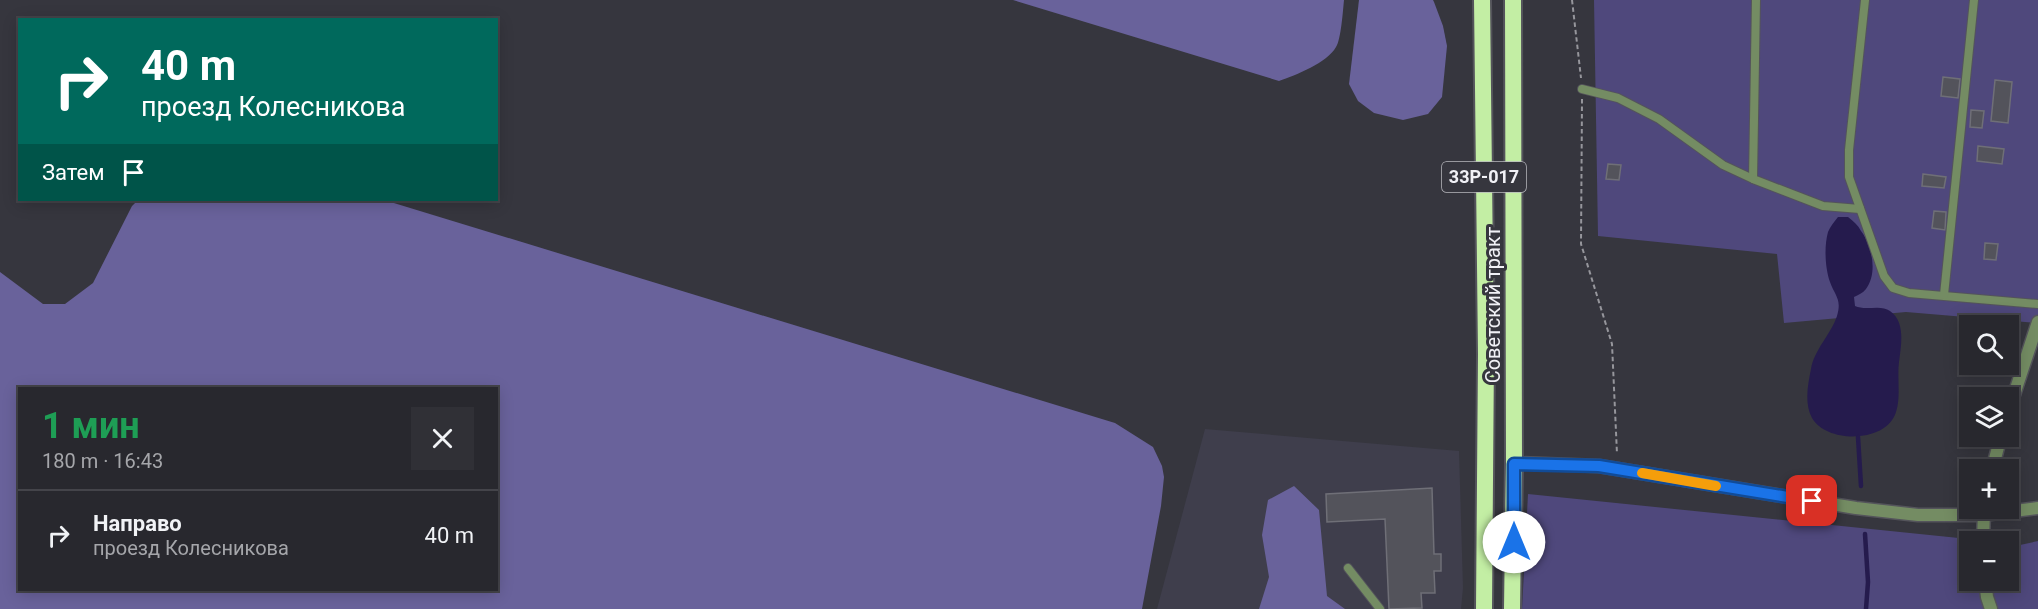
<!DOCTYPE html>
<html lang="ru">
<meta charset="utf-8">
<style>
:root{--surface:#28282e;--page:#303036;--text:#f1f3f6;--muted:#a5a6aa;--line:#44444a}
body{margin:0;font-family:Roboto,sans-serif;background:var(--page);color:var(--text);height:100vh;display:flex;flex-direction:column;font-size:22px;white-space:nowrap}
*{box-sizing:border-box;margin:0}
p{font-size:20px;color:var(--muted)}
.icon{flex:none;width:33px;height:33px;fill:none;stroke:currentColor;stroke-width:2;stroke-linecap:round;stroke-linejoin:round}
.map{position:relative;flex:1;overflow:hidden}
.drawer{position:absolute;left:18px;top:387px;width:480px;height:204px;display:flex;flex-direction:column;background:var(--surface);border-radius:0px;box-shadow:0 3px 15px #0003,0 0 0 2px var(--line)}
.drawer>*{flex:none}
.guide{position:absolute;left:18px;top:18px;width:480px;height:183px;border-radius:0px;box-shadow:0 3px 15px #0003,0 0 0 2px var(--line);background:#00695c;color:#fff;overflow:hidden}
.fabs{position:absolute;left:1959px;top:315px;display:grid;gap:12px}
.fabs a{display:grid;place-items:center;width:60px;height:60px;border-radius:0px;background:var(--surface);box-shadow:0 3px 15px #0003,0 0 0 2px var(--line);font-size:30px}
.pin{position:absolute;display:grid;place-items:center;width:51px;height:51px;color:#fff;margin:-26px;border-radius:12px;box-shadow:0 3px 9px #0006}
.me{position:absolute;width:66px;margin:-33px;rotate:0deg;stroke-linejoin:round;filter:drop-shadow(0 0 4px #0008)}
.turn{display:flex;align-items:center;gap:21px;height:126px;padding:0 24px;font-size:27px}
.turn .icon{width:78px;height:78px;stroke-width:2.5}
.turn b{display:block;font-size:42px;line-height:51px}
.then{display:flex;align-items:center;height:57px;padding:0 24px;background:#0003;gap:12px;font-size:22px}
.round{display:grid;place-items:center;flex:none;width:63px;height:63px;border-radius:0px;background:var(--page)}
.head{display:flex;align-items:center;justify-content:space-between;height:102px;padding:0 24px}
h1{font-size:36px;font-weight:700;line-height:45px;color:#1e9e55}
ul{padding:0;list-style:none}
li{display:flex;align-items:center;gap:18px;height:90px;padding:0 24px;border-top:2px solid var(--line)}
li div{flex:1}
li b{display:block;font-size:22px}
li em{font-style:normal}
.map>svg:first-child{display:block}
.built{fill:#3f3e4c}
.green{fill:#4f487c}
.forest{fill:#69629b;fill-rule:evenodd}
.water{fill:#251b4d}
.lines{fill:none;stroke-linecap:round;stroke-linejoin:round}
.stream{stroke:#251b4d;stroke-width:4.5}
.building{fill:#53535b;stroke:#6f6f77;stroke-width:1.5}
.service-casing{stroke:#54545b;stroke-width:10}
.minor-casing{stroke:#54545b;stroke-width:15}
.trunk-casing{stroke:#54545b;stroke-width:20}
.path{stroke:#96969c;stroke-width:2;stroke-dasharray:4.5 3;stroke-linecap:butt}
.service{stroke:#748c63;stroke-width:8}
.minor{stroke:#748c63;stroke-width:12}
.trunk{stroke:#c3eea4;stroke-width:16}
.route-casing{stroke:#114b97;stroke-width:15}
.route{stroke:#1a73e8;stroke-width:10}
.slow{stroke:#f59e0b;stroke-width:10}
.labels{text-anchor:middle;stroke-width:6;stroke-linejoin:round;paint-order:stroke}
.shield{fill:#36363e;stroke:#b9b9bf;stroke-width:1.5}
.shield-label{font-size:18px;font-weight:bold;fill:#f1f1f6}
.street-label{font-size:20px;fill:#f1f1f6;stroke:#36363e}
</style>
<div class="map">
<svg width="2038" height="609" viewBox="0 0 2038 609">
<rect width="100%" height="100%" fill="#36363e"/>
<polygon class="built" points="1205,429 1459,451 1463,588 1461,609 1157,609"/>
<g class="green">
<polygon points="1594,0 2038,0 2038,323 1906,312 1784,323 1777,254 1598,236"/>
<polygon points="1528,494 1988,541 1970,542 1970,580 2008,580 2009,544 2020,545 2038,541 2038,609 1522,609"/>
</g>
<g class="forest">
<path d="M1013 0H1344C1343 10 1341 40 1336 47 1327 63 1296 75 1279 81Z"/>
<polygon points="1359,0 1433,0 1434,2 1443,26 1447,46 1442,97 1428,114 1403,120 1374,113 1358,101 1349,84"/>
<path d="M138 200H384L1115 423 1153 447 1162 466 1164 477 1161 506 1142 609H0V272L43 304H65L93 283 132 206ZM20 388H496V590H20Z"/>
<polygon points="1294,486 1319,510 1327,596 1345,609 1259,609 1269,577 1262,535 1268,500"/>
</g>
<path class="water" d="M1838 217H1848C1853 221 1858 225 1861 231 1872 245 1878 273 1866 289 1863 293 1858 295 1854 297L1855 306C1866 311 1881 304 1890 311 1906 322 1901 346 1899 362 1897 378 1901 397 1896 412 1887 443 1827 444 1812 418 1804 403 1808 384 1811 369 1814 350 1831 334 1837 316 1842 299 1835 296 1830 282 1825 268 1824 246 1828 232 1830 227 1834 222 1838 217Z"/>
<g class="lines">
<g class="stream">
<polyline points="1858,437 1861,486"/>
<polyline points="1865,534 1868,582 1866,609"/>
</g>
</g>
<g class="building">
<polygon points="1943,77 1960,79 1958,98 1941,96"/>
<polygon points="1995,80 2012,82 2008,123 1991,121"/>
<polygon points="1971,110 1984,111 1982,128 1970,127"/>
<polygon points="1978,146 2004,149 2002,164 1977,161"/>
<polygon points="1608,164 1621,165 1619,180 1606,179"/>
<polygon points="1923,174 1946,177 1944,188 1922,186"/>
<polygon points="1934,211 1946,212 1945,230 1932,228"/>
<polygon points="1985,243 1998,244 1996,260 1984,259"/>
<polygon points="1432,488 1434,554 1441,554 1441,571 1434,571 1435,593 1421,593 1422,608 1389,609 1385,519 1327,522 1326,494"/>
</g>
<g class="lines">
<g class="service-casing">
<g id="service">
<polyline points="1756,0 1753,179 1823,206 1860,209"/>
<polyline points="1865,0 1849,150 1849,177 1884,276 1893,288 1909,293 2038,304"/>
<polyline points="1582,89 1618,98 1659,119 1723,165 1753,179"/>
<polyline points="1944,295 1974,0"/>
<polyline points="1348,568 1380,609"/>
</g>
</g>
<g class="minor-casing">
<g id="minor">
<polyline points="2008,413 2038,322"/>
<polyline points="1514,463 1599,466 1856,508 1918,515 1983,515 2038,508"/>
<polyline points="1992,470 2001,436"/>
<polyline points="1983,542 1984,510"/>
<polyline points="1985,580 1987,597 1991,609"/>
</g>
</g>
<g class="trunk-casing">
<g id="trunk">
<polyline points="1482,0 1486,354 1484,609"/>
<polyline points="1512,609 1514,463 1513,0"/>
</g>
</g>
<g class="path">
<polyline points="1572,0 1581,78"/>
<polyline points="1582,99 1581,244 1612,344 1617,454"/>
</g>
<use href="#service" class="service"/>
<use href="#minor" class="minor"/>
<use href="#trunk" class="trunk"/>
</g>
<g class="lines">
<g class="route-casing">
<polyline id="route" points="1514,542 1514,464 1599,466 1812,501"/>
</g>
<use href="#route" class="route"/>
<polyline class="slow" points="1642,473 1716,486"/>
</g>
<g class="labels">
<rect class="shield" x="1442" y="162" width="84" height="30" rx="4.5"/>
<g class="shield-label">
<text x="1484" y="183">33Р-017</text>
</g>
<g class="street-label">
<text transform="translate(1493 305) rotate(-90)" y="7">Советский тракт</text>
</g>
</g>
</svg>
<div class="fabs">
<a><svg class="icon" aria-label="search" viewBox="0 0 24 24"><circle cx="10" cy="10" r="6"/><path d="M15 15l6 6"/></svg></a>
<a><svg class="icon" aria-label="layers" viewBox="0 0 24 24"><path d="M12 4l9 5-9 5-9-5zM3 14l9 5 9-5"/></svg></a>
<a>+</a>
<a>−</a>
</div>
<div class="pin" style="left:1812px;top:501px;background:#d93025"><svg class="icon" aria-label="arrive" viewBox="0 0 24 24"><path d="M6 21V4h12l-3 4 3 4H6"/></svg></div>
<svg class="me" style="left:1514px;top:542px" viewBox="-20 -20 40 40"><circle r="19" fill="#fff"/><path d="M0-13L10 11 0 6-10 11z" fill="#1a73e8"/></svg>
<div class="guide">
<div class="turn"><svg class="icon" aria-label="right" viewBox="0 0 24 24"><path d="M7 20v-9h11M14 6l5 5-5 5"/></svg><div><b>40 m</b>проезд Колесникова</div></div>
<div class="then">Затем<svg class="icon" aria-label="arrive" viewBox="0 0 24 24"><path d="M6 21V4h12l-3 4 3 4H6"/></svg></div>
</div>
<section class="drawer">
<div class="head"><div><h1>1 мин</h1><p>180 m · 16:43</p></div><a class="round"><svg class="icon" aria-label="close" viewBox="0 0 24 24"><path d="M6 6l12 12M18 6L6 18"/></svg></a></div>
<ul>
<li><svg class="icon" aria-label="right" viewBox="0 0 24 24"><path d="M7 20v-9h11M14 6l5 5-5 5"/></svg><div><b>Направо</b><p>проезд Колесникова</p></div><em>40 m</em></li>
</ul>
</section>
</div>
